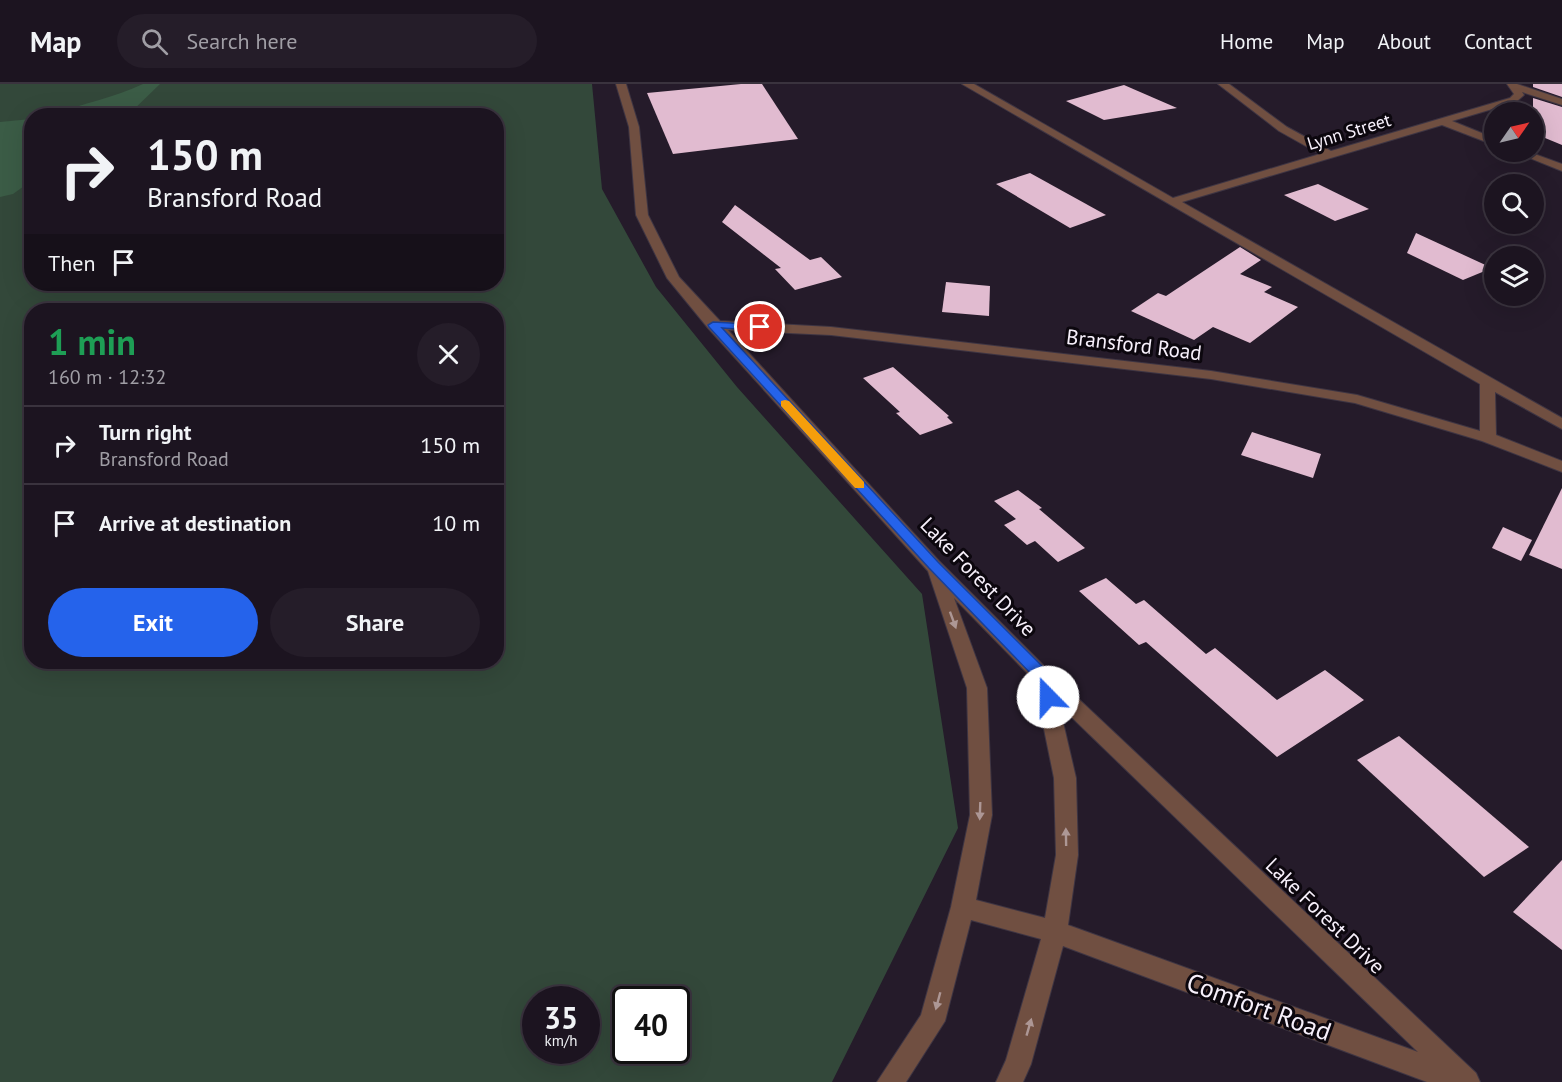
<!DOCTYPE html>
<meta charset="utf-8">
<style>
:root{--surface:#1c1420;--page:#251d29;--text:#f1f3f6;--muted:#a09ea5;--line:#3a333e;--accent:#2563eb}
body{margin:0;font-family:"PT Sans",sans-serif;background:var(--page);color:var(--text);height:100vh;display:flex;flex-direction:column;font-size:22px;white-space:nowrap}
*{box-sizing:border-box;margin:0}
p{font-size:20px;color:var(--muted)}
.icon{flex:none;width:33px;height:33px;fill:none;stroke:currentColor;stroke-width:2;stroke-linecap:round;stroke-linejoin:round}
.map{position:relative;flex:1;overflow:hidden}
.details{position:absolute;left:24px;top:219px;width:480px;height:366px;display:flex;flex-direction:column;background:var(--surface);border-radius:24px;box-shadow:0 6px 24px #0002,0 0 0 2px var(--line)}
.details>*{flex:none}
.hud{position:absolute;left:24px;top:24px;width:480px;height:183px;border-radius:24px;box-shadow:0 6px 24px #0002,0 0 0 2px var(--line);background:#1c1420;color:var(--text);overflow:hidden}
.needle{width:39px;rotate:56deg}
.controls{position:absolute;left:1484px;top:18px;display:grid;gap:12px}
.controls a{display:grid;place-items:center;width:60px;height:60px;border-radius:50%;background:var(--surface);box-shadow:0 6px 24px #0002,0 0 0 2px var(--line);font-size:30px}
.speed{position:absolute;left:522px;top:902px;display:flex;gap:12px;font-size:30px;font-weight:700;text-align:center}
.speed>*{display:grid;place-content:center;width:78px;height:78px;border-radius:50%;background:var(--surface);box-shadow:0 6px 24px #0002,0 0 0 2px var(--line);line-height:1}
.speed small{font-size:15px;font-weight:400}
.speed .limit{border:3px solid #111;border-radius:9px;background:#fff;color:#111}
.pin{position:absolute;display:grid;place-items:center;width:51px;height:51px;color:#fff;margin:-26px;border:3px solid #fff;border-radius:50%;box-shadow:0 2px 6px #0007}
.me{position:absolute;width:66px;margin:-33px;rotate:338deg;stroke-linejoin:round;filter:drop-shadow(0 0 4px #0008)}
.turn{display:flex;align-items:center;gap:21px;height:126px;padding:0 24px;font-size:27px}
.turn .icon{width:78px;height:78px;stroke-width:2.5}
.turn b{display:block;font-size:42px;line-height:51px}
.then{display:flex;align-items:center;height:57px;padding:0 24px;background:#0003;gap:12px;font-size:22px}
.round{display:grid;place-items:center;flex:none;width:63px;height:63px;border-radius:32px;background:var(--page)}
.headline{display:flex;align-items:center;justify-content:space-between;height:102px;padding:0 24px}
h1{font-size:36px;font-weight:800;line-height:45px;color:#1e9e55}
.button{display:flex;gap:12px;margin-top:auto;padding:12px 24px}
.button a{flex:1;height:69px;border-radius:36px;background:var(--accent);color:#fff;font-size:24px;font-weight:800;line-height:69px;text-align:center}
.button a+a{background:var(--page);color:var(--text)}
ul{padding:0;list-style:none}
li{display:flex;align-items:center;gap:18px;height:78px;padding:0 24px;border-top:2px solid var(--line)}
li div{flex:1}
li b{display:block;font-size:22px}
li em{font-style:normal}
header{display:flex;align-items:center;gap:36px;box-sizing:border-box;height:84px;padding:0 30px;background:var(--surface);border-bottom:2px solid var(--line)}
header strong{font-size:28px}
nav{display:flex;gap:33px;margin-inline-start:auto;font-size:21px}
.search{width:420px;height:54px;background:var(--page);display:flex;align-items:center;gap:15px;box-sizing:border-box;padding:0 21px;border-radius:33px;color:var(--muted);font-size:22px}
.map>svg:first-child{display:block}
.green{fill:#33483a;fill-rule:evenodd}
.forest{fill:#3b5c46}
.building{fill:#e1bbd0}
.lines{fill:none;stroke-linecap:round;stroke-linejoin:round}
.minor-casing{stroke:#3e3543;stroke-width:2}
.minor{fill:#704f41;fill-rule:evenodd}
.oneway{fill:#ad9795}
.route{fill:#2563eb;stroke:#184099;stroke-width:1.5}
.slow{fill:#f59e0b}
.labels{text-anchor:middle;stroke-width:6;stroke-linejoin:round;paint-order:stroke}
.far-street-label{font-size:18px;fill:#f7f0fb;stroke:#0c070e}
.street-label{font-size:21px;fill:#f7f0fb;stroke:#0c070e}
.near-street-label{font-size:26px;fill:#f7f0fb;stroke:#0c070e}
</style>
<header>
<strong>Map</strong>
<div class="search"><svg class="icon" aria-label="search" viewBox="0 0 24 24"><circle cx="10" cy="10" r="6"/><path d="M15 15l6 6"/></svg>Search here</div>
<nav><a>Home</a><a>Map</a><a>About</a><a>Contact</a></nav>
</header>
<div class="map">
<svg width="1562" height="998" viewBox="0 0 1562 998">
<rect width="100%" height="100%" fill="#251b2a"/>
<path class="green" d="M0 0H592L602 105 656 203 737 303 922 510 958 744 832 998H0ZM32 32H496V200H32ZM32 226H496V578H32ZM536 915H586V966H536ZM626 915H676V966H626Z"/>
<g class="forest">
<path d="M143 0H160L128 31H53C83 19 114 14 143 0Z"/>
<polygon points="31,35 31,97 13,110 0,113 0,38"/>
</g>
<g class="building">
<polygon points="741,0 762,0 798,55 673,70 647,9"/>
<polygon points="1533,0 1562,0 1562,13 1533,3"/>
<polygon points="1124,1 1177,24 1104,36 1066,17"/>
<polygon points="1533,14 1562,23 1562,61 1533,49"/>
<polygon points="1030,89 1106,131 1070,144 996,100"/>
<polygon points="1318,100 1369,125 1335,137 1284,111"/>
<polygon points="735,121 810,176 821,173 842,193 795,206 775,185 781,184 722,138"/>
<polygon points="1416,149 1492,184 1463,196 1407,169"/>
<polygon points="1240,163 1261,176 1240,190 1272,203 1264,208 1298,223 1250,259 1213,243 1194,256 1131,227 1158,209 1166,212"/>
<polygon points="946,198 990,202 989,232 942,228"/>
<polygon points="893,283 949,332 947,333 953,339 920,351 896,329 900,328 863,294"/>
<polygon points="1252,348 1321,370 1313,394 1241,371"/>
<polygon points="1562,404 1562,485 1529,471"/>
<polygon points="1018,406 1042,424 1039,425 1085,464 1058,478 1035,457 1027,461 1004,441 1016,435 994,417"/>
<polygon points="1503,443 1532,456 1521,477 1492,464"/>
<polygon points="1106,494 1136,520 1144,516 1206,570 1215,564 1277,616 1325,586 1364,616 1277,673 1146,558 1139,561 1079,507"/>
<polygon points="1399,652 1529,763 1484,793 1357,676"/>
<polygon points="1562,776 1562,866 1513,828"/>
</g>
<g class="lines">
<g class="minor-casing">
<g id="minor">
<path d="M616 0H626L639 43 648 131 679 193 720 237 831 243 1211 287 1357 311 1480 347V300L962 0H974L1173 114 1320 70 1279 47 1218 0H1229L1287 43 1331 67 1510 14 1514 10 1507 0H1517L1562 15V21L1522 8 1524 11 1516 18 1452 37 1494 54V61L1442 41 1182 118 1562 334V345L1495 308 1496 351 1562 377V388L1482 357 1355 319 1211 295 831 251 728 246 939 477 1050 588 1476 989 1480 998H1427L1063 862 1031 980 1023 998H996L1006 976 1041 855 971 836 945 937 906 998H877L921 931 951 823 970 731 967 604 928 487 708 244 667 194 636 131 629 43ZM954 514 1034 596 1054 694 1056 771 1045 834 976 816 992 731 987 604ZM1059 621 1418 968 1068 841 1078 771 1076 694Z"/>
<polygon points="1515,68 1529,68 1562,80 1562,87"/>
</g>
</g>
<use href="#minor" class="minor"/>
</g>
<defs><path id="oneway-solid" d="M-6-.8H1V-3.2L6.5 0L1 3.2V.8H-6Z" transform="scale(1.5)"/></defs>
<g class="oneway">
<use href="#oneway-solid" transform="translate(953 536) rotate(70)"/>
<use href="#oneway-solid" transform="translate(980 727) rotate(92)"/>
<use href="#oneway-solid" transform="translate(1066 753) rotate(-91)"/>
<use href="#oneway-solid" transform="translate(938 917) rotate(105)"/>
<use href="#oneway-solid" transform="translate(1029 943) rotate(-74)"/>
</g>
<polygon class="route" points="713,238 764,241 764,246 760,247 722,244 938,478 1049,589 1055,613 1053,618 1042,618 1037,596 929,484 709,243 708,241"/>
<polygon class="slow" points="785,316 789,317 864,398 864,404 855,404 781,322 781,317"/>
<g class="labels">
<g class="far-street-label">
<text transform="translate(1349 48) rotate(-17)" y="6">Lynn Street</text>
</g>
<g class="street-label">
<text transform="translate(1134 261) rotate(7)" y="7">Bransford Road</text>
<text transform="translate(978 493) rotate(46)" y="7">Lake Forest Drive</text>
<text transform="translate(1325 832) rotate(44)" y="7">Lake Forest Drive</text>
</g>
<g class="near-street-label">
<text transform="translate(1259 923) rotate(20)" y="9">Comfort Road</text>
</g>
</g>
</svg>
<div class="controls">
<a><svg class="needle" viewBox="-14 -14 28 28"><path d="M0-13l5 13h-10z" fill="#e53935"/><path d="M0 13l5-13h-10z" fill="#a09ea5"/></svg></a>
<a><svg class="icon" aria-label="search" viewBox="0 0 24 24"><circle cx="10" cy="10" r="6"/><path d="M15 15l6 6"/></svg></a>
<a><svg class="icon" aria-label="layers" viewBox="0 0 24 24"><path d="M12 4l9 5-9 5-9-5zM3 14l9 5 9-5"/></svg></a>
</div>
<div class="speed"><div>35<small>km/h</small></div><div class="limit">40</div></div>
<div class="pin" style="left:760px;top:243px;background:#d93025"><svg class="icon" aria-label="arrive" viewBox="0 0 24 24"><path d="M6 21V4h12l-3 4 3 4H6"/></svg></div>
<svg class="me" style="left:1048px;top:613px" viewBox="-20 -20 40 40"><circle r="19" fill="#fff"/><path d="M0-13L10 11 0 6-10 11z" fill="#2563eb"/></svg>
<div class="hud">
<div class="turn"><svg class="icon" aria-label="right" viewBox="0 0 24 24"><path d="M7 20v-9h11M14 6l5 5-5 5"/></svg><div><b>150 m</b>Bransford Road</div></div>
<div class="then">Then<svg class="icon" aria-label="arrive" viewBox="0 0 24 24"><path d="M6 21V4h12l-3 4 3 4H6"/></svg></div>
</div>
<section class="details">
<div class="headline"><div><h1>1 min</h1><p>160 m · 12:32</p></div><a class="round"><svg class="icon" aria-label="close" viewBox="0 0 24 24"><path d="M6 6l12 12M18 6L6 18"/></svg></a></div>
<ul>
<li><svg class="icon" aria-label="right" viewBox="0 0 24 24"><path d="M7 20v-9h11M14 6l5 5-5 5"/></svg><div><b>Turn right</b><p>Bransford Road</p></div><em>150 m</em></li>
<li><svg class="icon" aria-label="arrive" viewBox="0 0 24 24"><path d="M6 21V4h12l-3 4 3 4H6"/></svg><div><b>Arrive at destination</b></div><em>10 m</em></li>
</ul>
<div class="button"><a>Exit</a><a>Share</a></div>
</section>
</div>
